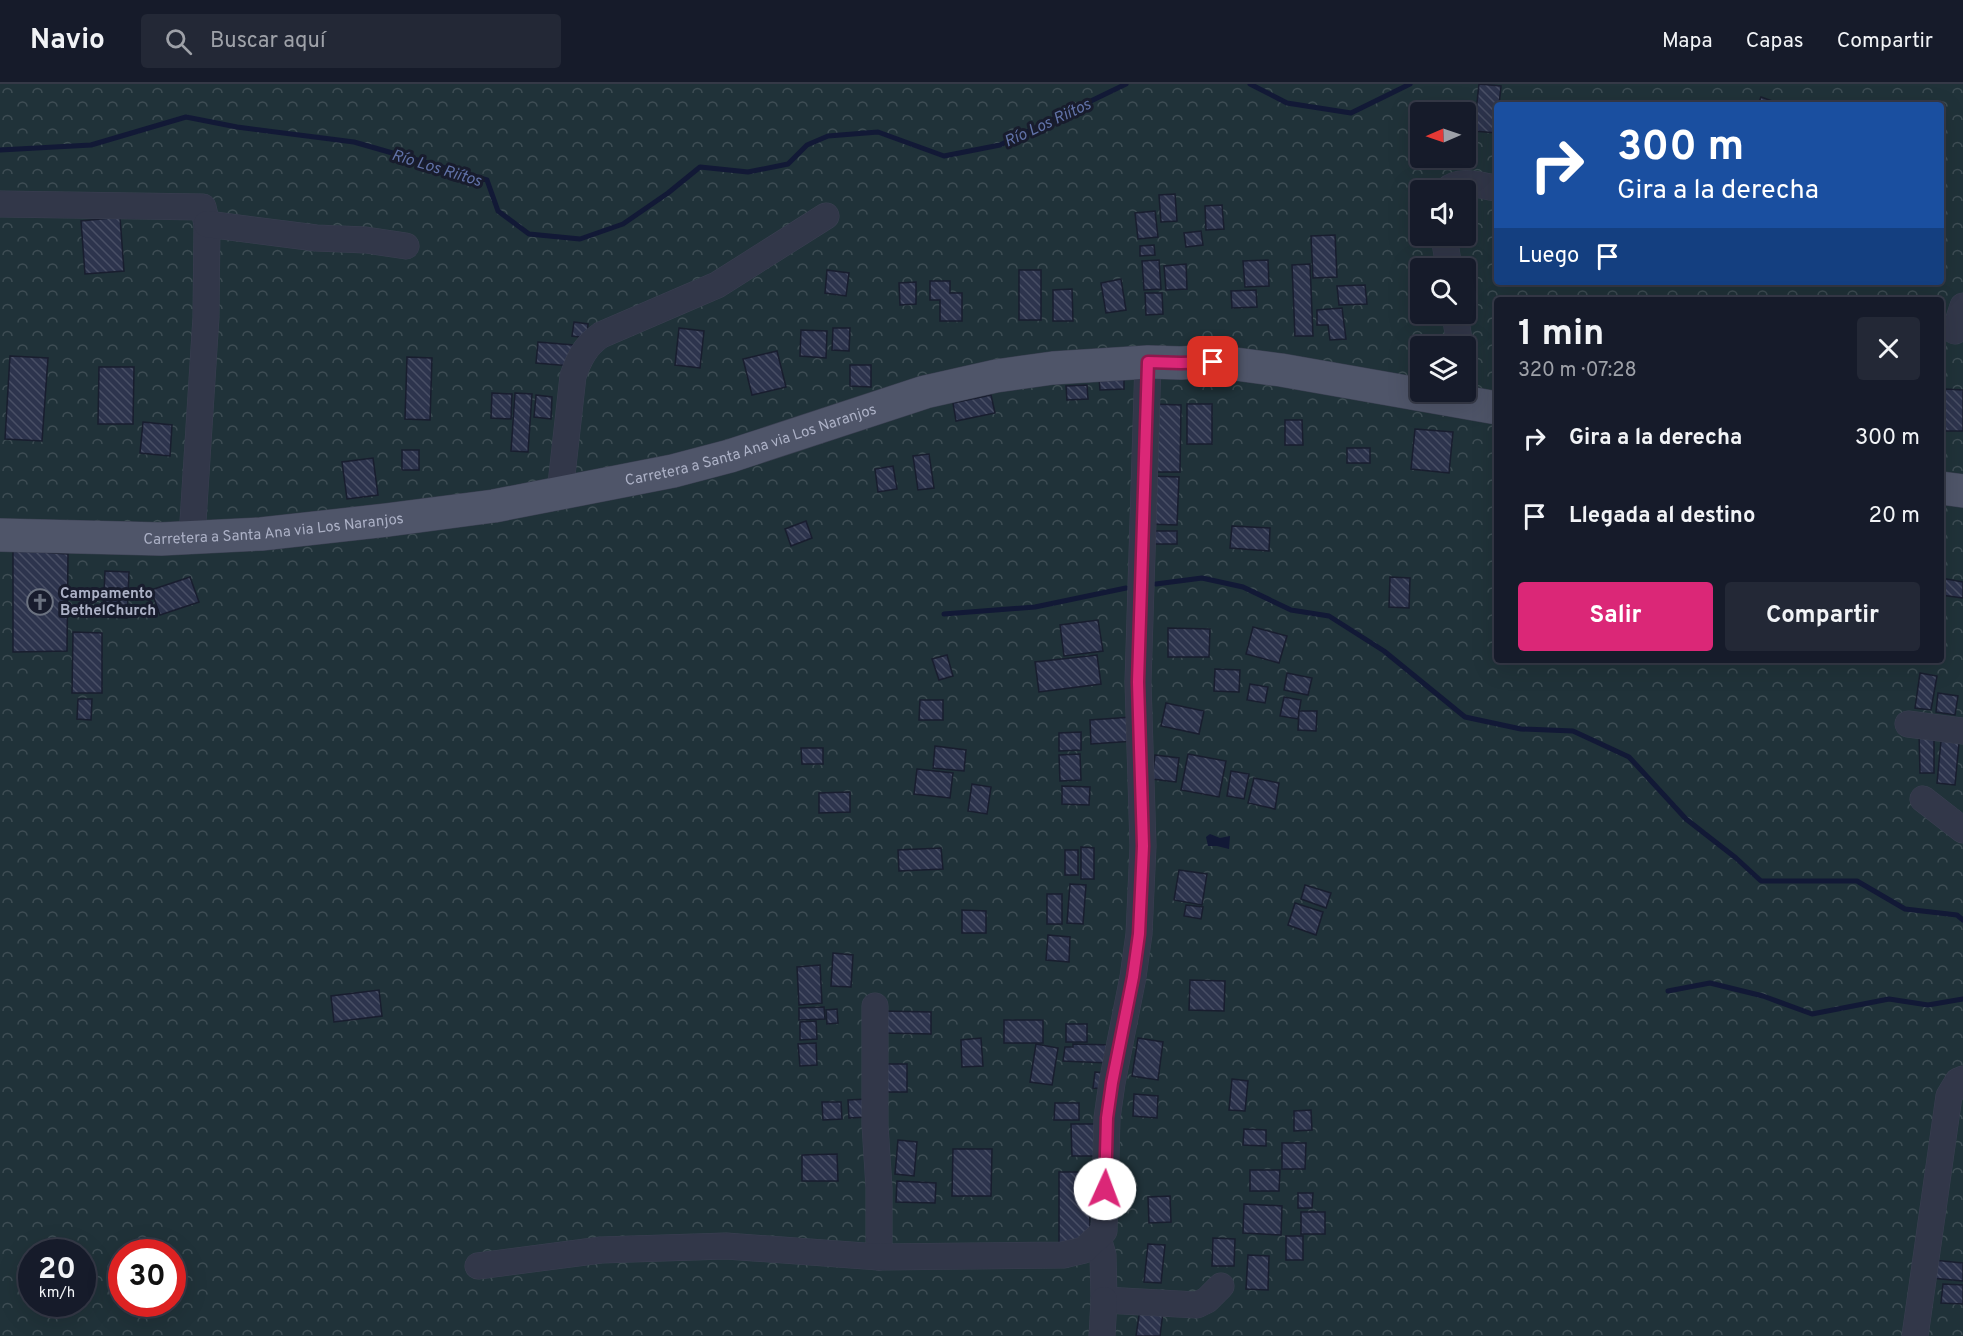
<!DOCTYPE html>
<html lang="es">
<meta charset="utf-8">
<style>
:root{--surface:#161b2a;--page:#232836;--text:#f1f3f6;--muted:#9ea1a8;--line:#353947;--accent:#db2777}
body{margin:0;font-family:Overpass,sans-serif;background:var(--page);color:var(--text);height:100vh;display:flex;flex-direction:column;font-size:22px;white-space:nowrap}
*{box-sizing:border-box;margin:0}
p{font-size:20px;color:var(--muted)}
.icon{flex:none;width:33px;height:33px;fill:none;stroke:currentColor;stroke-width:2;stroke-linecap:round;stroke-linejoin:round}
.map{position:relative;flex:1;overflow:hidden}
.side{position:absolute;left:1494px;top:213px;width:450px;height:366px;display:flex;flex-direction:column;background:var(--surface);border-radius:6px;box-shadow:0 6px 24px #0002,0 0 0 2px var(--line)}
.side>*{flex:none}
.guide{position:absolute;left:1494px;top:18px;width:450px;height:183px;border-radius:6px;box-shadow:0 6px 24px #0002,0 0 0 2px var(--line);background:#1a4fa0;color:#fff;overflow:hidden}
.needle{width:39px;rotate:268deg}
.buttons{position:absolute;left:1410px;top:18px;display:grid;gap:12px}
.buttons a{display:grid;place-items:center;width:66px;height:66px;border-radius:6px;background:var(--surface);box-shadow:0 6px 24px #0002,0 0 0 2px var(--line);font-size:30px}
.speed{position:absolute;left:18px;top:1155px;display:flex;gap:12px;font-size:30px;font-weight:700;text-align:center}
.speed>*{display:grid;place-content:center;width:78px;height:78px;border-radius:50%;background:var(--surface);box-shadow:0 6px 24px #0002,0 0 0 2px var(--line);line-height:1}
.speed small{font-size:15px;font-weight:400}
.speed .limit{border:9px solid #d22;background:#fff;color:#111}
.pin{position:absolute;display:grid;place-items:center;width:51px;height:51px;color:#fff;margin:-26px;border-radius:12px;box-shadow:0 3px 9px #0006}
.me{position:absolute;width:66px;margin:-33px;rotate:2deg;stroke-linejoin:round;filter:drop-shadow(0 0 4px #0008)}
.turn{display:flex;align-items:center;gap:21px;height:126px;padding:0 24px;font-size:27px}
.turn .icon{width:78px;height:78px;stroke-width:2.5}
.turn b{display:block;font-size:42px;line-height:51px}
.then{display:flex;align-items:center;height:57px;padding:0 24px;background:#0003;gap:12px;font-size:22px}
.round{display:grid;place-items:center;flex:none;width:63px;height:63px;border-radius:6px;background:var(--page)}
.overview{display:flex;align-items:center;justify-content:space-between;height:102px;padding:0 24px}
h1{font-size:36px;font-weight:700;line-height:45px}
.button{display:flex;gap:12px;margin-top:auto;padding:12px 24px}
.button a{flex:1;height:69px;border-radius:6px;background:var(--accent);color:#fff;font-size:24px;font-weight:700;line-height:69px;text-align:center}
.button a+a{background:var(--page);color:var(--text)}
ul{padding:0;list-style:none}
li{display:flex;align-items:center;gap:18px;height:78px;padding:0 24px}
li div{flex:1}
li b{display:block;font-size:22px}
li em{font-style:normal}
header{display:flex;align-items:center;gap:36px;box-sizing:border-box;height:84px;padding:0 30px;background:var(--surface);border-bottom:2px solid var(--line)}
header strong{font-size:28px}
nav{display:flex;gap:33px;margin-inline-start:auto;font-size:21px}
.search{width:420px;height:54px;background:var(--page);display:flex;align-items:center;gap:15px;box-sizing:border-box;padding:0 21px;border-radius:6px;color:var(--muted);font-size:22px}
.map>svg:first-child{display:block}
.forest{fill:url(#forest-crowns);fill-rule:evenodd}
.water{fill:#121936}
.lines{fill:none;stroke-linecap:round;stroke-linejoin:round}
.stream{stroke:#121936;stroke-width:5}
.building{fill:url(#building-back-hatch);stroke:#191e2f;stroke-width:1.5}
.minor-casing{stroke:#3b4052;stroke-width:27}
.major-casing{stroke:#3b4052;stroke-width:34}
.minor{stroke:#323749;stroke-width:26}
.major{stroke:#4f5569;stroke-width:33}
.route-casing{stroke:#8e194d;stroke-width:15}
.route{stroke:#db2777;stroke-width:10}
.labels{text-anchor:middle;stroke-width:6;stroke-linejoin:round;paint-order:stroke}
.street-label{font-size:15px;fill:#acb1c6;stroke:#181c2d}
.poi-label{font-size:15px;font-weight:bold;fill:#acb1c6;stroke:#181c2d;text-anchor:start}
.water-label{font-size:16px;font-style:italic;fill:#6172a8;stroke:#181c2d}
</style>
<header>
<strong>Navio</strong>
<div class="search"><svg class="icon" aria-label="search" viewBox="0 0 24 24"><circle cx="10" cy="10" r="6"/><path d="M15 15l6 6"/></svg>Buscar aquí</div>
<nav><a>Mapa</a><a>Capas</a><a>Compartir</a></nav>
</header>
<div class="map">
<svg width="1963" height="1252" viewBox="0 0 1963 1252">
<defs>
<pattern id="forest-crowns" width="20" height="18" patternUnits="userSpaceOnUse" patternTransform="scale(1.5)"><rect width="20" height="18" fill="#203239"/><path d="M2 6a3 3 0 1 1 6 0M12 15a3 3 0 1 1 6 0" fill="none" stroke="#3e4d54"/></pattern>
<pattern id="building-back-hatch" width="6" height="6" patternUnits="userSpaceOnUse" patternTransform="scale(1.5)"><rect width="6" height="6" fill="#2d344d"/><path d="M-1 5l2 2M0 0l6 6M5-1l2 2" fill="none" stroke="#494f65"/></pattern>
</defs>
<rect width="100%" height="100%" fill="#1e2438"/>
<path class="forest" d="M0 0H1963V1252H0ZM1497 21H1941V198H1497ZM1420 28H1466V74H1420ZM1420 106H1466V152H1420ZM1420 184H1466V230H1420ZM1497 216H1941V576H1497ZM1420 262H1466V308H1420ZM32 1168H82V1220H32ZM122 1168H172V1220H122Z"/>
<polygon class="water" points="1210,750 1220,754 1230,752 1229,765 1217,762 1208,762 1206,753"/>
<g class="lines">
<g class="stream">
<polyline points="1250,0 1287,19 1351,29 1410,0"/>
<polyline points="0,66 91,61 186,33 237,43 354,58 487,96 498,127 529,150 580,155 623,140 668,109 700,83 748,88 788,80 807,61 828,52 878,48 944,72 1000,61 1126,0"/>
<polyline points="1156,500 1202,494 1243,503 1291,526 1329,532 1384,567 1465,633 1521,645 1573,647 1629,673 1686,735 1736,774 1761,797 1857,797 1905,825 1957,831 1963,836"/>
<polyline points="944,530 1035,523 1126,504"/>
<polyline points="1668,907 1710,899 1763,912 1812,930 1889,915 1928,921 1963,915"/>
</g>
</g>
<g class="building">
<polygon points="1479,0 1501,2 1499,21 1497,21 1497,49 1474,47"/>
<polygon points="1761,13 1783,21 1758,21"/>
<polygon points="1175,110 1177,137 1161,138 1159,111"/>
<polygon points="1222,121 1224,145 1206,146 1205,122"/>
<polygon points="1155,127 1158,153 1138,155 1135,129"/>
<polygon points="120,133 124,187 85,190 81,137"/>
<polygon points="1201,147 1203,161 1186,163 1184,149"/>
<polygon points="1335,151 1337,193 1313,194 1311,152"/>
<polygon points="1154,161 1155,171 1140,172 1140,162"/>
<polygon points="1159,176 1161,205 1144,206 1142,177"/>
<polygon points="1268,176 1269,202 1245,203 1243,177"/>
<polygon points="1186,180 1187,205 1166,206 1164,182"/>
<polygon points="1310,180 1313,252 1295,252 1292,181"/>
<polygon points="827,186 849,189 846,212 825,209"/>
<rect x="1019" y="186" width="22" height="50"/>
<polygon points="1121,195 1126,226 1106,229 1101,199"/>
<polygon points="930,197 950,197 950,209 962,209 962,237 940,237 940,216 930,216"/>
<polygon points="916,198 916,220 900,221 899,199"/>
<polygon points="1365,201 1367,220 1339,221 1337,202"/>
<polygon points="1072,205 1073,237 1053,237 1053,206"/>
<polygon points="1256,206 1257,223 1232,224 1231,207"/>
<polygon points="1145,209 1162,209 1163,230 1146,231"/>
<polygon points="1342,224 1346,255 1330,256 1328,241 1317,241 1317,226"/>
<polygon points="574,238 588,240 587,254 572,252"/>
<polygon points="679,244 704,247 700,284 675,281"/>
<polygon points="833,244 850,244 849,267 832,266"/>
<polygon points="801,246 827,247 826,274 800,272"/>
<polygon points="538,258 573,261 571,282 536,279"/>
<polygon points="777,267 786,303 752,311 743,275"/>
<polygon points="10,272 48,274 42,357 5,355"/>
<polygon points="407,273 432,274 430,336 405,335"/>
<polygon points="850,281 871,281 871,303 850,302"/>
<polygon points="99,283 134,283 133,340 98,340"/>
<polygon points="1124,292 1124,305 1100,306 1099,293"/>
<polygon points="1087,301 1088,315 1067,316 1066,302"/>
<polygon points="1945,305 1963,306 1963,347 1944,347"/>
<polygon points="492,309 512,310 511,335 491,334"/>
<polygon points="515,309 532,310 528,368 511,367"/>
<polygon points="536,311 552,313 551,335 534,333"/>
<polygon points="991,311 995,329 956,337 953,319"/>
<polygon points="1152,320 1181,321 1180,388 1151,388"/>
<rect x="1187" y="320" width="25" height="40"/>
<polygon points="1285,336 1302,336 1303,361 1285,361"/>
<polygon points="143,338 172,341 170,372 140,369"/>
<polygon points="1415,345 1453,348 1449,389 1411,385"/>
<rect x="1347" y="364" width="23" height="15"/>
<rect x="402" y="366" width="17" height="20"/>
<polygon points="929,370 934,404 918,406 913,372"/>
<polygon points="373,374 378,411 347,415 342,378"/>
<polygon points="893,382 897,405 878,408 875,385"/>
<polygon points="1150,392 1179,393 1177,441 1149,440"/>
<polygon points="806,437 812,454 791,462 785,445"/>
<polygon points="1232,442 1270,444 1269,467 1230,464"/>
<rect x="1154" y="447" width="23" height="13"/>
<polygon points="13,466 68,470 67,567 13,568"/>
<polygon points="105,487 129,488 127,534 103,533"/>
<polygon points="190,493 199,518 160,531 151,506"/>
<polygon points="1390,493 1410,494 1409,524 1389,523"/>
<polygon points="1941,494 1963,498 1963,514 1941,511"/>
<polygon points="1098,536 1103,567 1064,572 1060,541"/>
<polygon points="1253,543 1287,552 1279,579 1246,570"/>
<polygon points="1168,544 1210,545 1209,573 1168,573"/>
<polygon points="73,548 102,549 102,609 72,609"/>
<polygon points="947,571 953,592 939,596 932,575"/>
<polygon points="1097,571 1101,600 1039,608 1035,578"/>
<polygon points="1215,585 1240,586 1239,608 1214,607"/>
<polygon points="1287,589 1312,594 1308,611 1284,606"/>
<polygon points="1920,589 1937,592 1931,626 1915,624"/>
<polygon points="1250,600 1268,603 1265,619 1247,616"/>
<polygon points="1938,609 1958,612 1955,631 1936,628"/>
<polygon points="1284,613 1301,616 1298,635 1280,632"/>
<polygon points="78,615 92,615 91,636 77,635"/>
<polygon points="920,616 943,616 943,636 919,636"/>
<polygon points="1166,619 1204,627 1199,650 1161,642"/>
<polygon points="1299,627 1317,627 1316,647 1298,646"/>
<polygon points="1132,633 1134,657 1091,660 1090,636"/>
<polygon points="1919,647 1934,647 1934,689 1920,689"/>
<polygon points="1081,648 1081,666 1059,667 1059,649"/>
<polygon points="1941,657 1959,659 1955,701 1937,699"/>
<polygon points="935,662 966,666 964,687 933,684"/>
<polygon points="801,664 823,664 823,680 802,680"/>
<polygon points="1080,670 1081,696 1060,697 1059,671"/>
<polygon points="1188,670 1226,677 1219,713 1181,706"/>
<polygon points="1155,671 1179,674 1176,698 1152,695"/>
<polygon points="917,685 953,689 950,714 914,710"/>
<polygon points="1231,687 1249,690 1244,715 1227,712"/>
<polygon points="1254,694 1279,699 1275,725 1248,719"/>
<polygon points="972,700 991,703 987,730 968,727"/>
<polygon points="1062,702 1090,703 1089,721 1062,720"/>
<polygon points="850,708 850,728 819,729 819,709"/>
<polygon points="1081,763 1094,764 1094,795 1081,795"/>
<polygon points="941,764 943,785 899,787 898,766"/>
<rect x="1065" y="766" width="13" height="25"/>
<polygon points="1179,786 1207,790 1202,821 1174,816"/>
<polygon points="1070,800 1086,801 1083,840 1067,839"/>
<polygon points="1305,801 1331,809 1326,824 1301,815"/>
<rect x="1047" y="810" width="15" height="30"/>
<polygon points="1295,819 1323,828 1316,851 1288,841"/>
<polygon points="1186,821 1203,823 1201,835 1184,832"/>
<polygon points="962,826 986,827 986,849 962,849"/>
<polygon points="1048,851 1070,853 1069,878 1046,876"/>
<polygon points="833,869 853,871 851,903 831,902"/>
<polygon points="820,881 822,919 799,921 797,883"/>
<polygon points="1190,896 1225,897 1224,927 1189,926"/>
<polygon points="379,906 382,932 334,938 331,912"/>
<polygon points="824,923 825,935 799,936 799,924"/>
<polygon points="837,925 838,939 827,940 826,926"/>
<polygon points="883,927 931,928 931,950 883,949"/>
<rect x="1004" y="936" width="39" height="23"/>
<polygon points="816,937 817,955 800,956 800,938"/>
<rect x="1066" y="940" width="21" height="18"/>
<polygon points="981,954 983,982 962,983 961,956"/>
<polygon points="1138,954 1163,958 1158,996 1132,992"/>
<polygon points="816,959 817,981 800,982 798,960"/>
<polygon points="1036,960 1058,964 1052,1001 1030,998"/>
<polygon points="1073,960 1112,961 1109,979 1063,977 1065,963 1073,963"/>
<rect x="886" y="980" width="21" height="28"/>
<polygon points="1095,988 1108,989 1106,1005 1093,1004"/>
<polygon points="1232,995 1248,997 1245,1027 1229,1026"/>
<polygon points="1134,1010 1158,1012 1157,1034 1133,1032"/>
<polygon points="868,1015 869,1033 849,1034 848,1016"/>
<polygon points="822,1018 841,1018 842,1035 823,1036"/>
<polygon points="1055,1019 1079,1019 1079,1036 1054,1036"/>
<polygon points="1311,1026 1312,1046 1294,1047 1294,1027"/>
<polygon points="1071,1040 1098,1040 1098,1072 1072,1072"/>
<polygon points="1244,1045 1266,1046 1266,1062 1243,1061"/>
<polygon points="898,1056 917,1058 914,1092 895,1090"/>
<polygon points="1282,1059 1306,1059 1305,1085 1282,1085"/>
<polygon points="953,1065 992,1065 991,1112 952,1112"/>
<polygon points="837,1070 838,1097 802,1097 802,1071"/>
<polygon points="1250,1086 1280,1086 1279,1107 1250,1107"/>
<polygon points="1059,1088 1089,1088 1090,1146 1076,1159 1059,1161"/>
<polygon points="897,1097 936,1099 935,1119 896,1118"/>
<polygon points="1298,1109 1313,1109 1312,1124 1298,1124"/>
<polygon points="1170,1112 1171,1138 1149,1139 1148,1113"/>
<polygon points="1244,1120 1282,1122 1281,1151 1243,1149"/>
<rect x="1301" y="1128" width="24" height="22"/>
<rect x="1286" y="1152" width="17" height="24"/>
<polygon points="1213,1154 1235,1155 1234,1182 1212,1182"/>
<polygon points="1148,1160 1165,1161 1161,1199 1144,1198"/>
<polygon points="1248,1171 1269,1172 1268,1206 1246,1205"/>
<polygon points="1933,1176 1963,1179 1963,1197 1931,1194"/>
<polygon points="1943,1200 1963,1201 1963,1220 1941,1219"/>
<polygon points="1140,1225 1163,1228 1160,1252 1136,1252"/>
</g>
<g class="lines">
<g class="minor-casing">
<g id="minor">
<path d="M1447 106C1460 94 1481 102 1497 104"/>
<polyline points="0,120 203,123 207,140 206,233 192,453"/>
<polyline points="207,140 316,154 366,156 406,162"/>
<polyline points="1444,152 1449,184"/>
<polyline points="1455,230 1460,262"/>
<polyline points="1955,247 1963,222"/>
<path d="M560 409 573 292C579 275 585 262 601 251L717 201 826 132"/>
<polyline points="1908,640 1963,647"/>
<polyline points="1923,715 1963,746"/>
<polyline points="875,922 875,1041 879,1104 879,1173"/>
<polyline points="1098,1154 1103,1171 1104,1216 1197,1221 1207,1216 1221,1202"/>
<polyline points="478,1182 601,1166 726,1162 879,1173 1063,1171 1084,1166 1104,1147 1107,1034 1112,999 1133,893 1139,850 1143,762 1138,598 1148,278"/>
<polyline points="1102,1252 1104,1216"/>
<polyline points="1915,1252 1949,1012 1958,997 1963,995"/>
</g>
</g>
<g class="major-casing">
<g id="major">
<polyline points="1941,404 1963,407"/>
<path id="s1" d="M0 451 161 455 261 450 387 436 494 422 673 387 730 372 925 308 996 292 1053 284 1148 278 1181 279 1213 277 1281 286 1497 324"/>
</g>
</g>
<use href="#minor" class="minor"/>
<use href="#major" class="major"/>
</g>
<g class="lines">
<g class="route-casing">
<polyline id="route" points="1105,1105 1107,1034 1112,999 1133,893 1139,850 1143,762 1138,598 1148,278 1181,279 1213,278"/>
</g>
<use href="#route" class="route"/>
</g>
<defs>
<g id="church-ring" transform="scale(1.35)"><circle r="9.5" fill="#181c2d" stroke="#6b7280" stroke-width="1.5"/><path d="M-1.2-6h2.4v3.5h3.3v2.4h-3.3V6h-2.4V-.1h-3.3v-2.4h3.3Z" fill="#6b7280"/></g>
</defs>
<g fill-rule="evenodd">
<use href="#church-ring" x="40" y="518"/>
</g>
<g class="labels">
<g class="street-label">
<text dy="5" stroke="none"><textPath href="#s1" startOffset="760">Carretera a Santa Ana via Los Naranjos</textPath></text>
<text dy="5" stroke="none"><textPath href="#s1" startOffset="274">Carretera a Santa Ana via Los Naranjos</textPath></text>
</g>
<g class="poi-label">
<text x="60" y="514">Campamento<tspan x="60" dy="17">BethelChurch</tspan></text>
</g>
<g class="water-label">
<text transform="translate(1047 38) rotate(-25)" y="6">Río Los Riítos</text>
<text transform="translate(437 83) rotate(17)" y="6">Río Los Riítos</text>
</g>
</g>
</svg>
<div class="buttons">
<a><svg class="needle" viewBox="-14 -14 28 28"><path d="M0-13l5 13h-10z" fill="#e53935"/><path d="M0 13l5-13h-10z" fill="#9ea1a8"/></svg></a>
<a><svg class="icon" aria-label="sound" viewBox="0 0 24 24"><path d="M4 9h4l5-4v14l-5-4H4zM17 9q2 3 0 6"/></svg></a>
<a><svg class="icon" aria-label="search" viewBox="0 0 24 24"><circle cx="10" cy="10" r="6"/><path d="M15 15l6 6"/></svg></a>
<a><svg class="icon" aria-label="layers" viewBox="0 0 24 24"><path d="M12 4l9 5-9 5-9-5zM3 14l9 5 9-5"/></svg></a>
</div>
<div class="speed"><div>20<small>km/h</small></div><div class="limit">30</div></div>
<div class="pin" style="left:1213px;top:278px;background:#d93025"><svg class="icon" aria-label="arrive" viewBox="0 0 24 24"><path d="M6 21V4h12l-3 4 3 4H6"/></svg></div>
<svg class="me" style="left:1105px;top:1105px" viewBox="-20 -20 40 40"><circle r="19" fill="#fff"/><path d="M0-13L10 11 0 6-10 11z" fill="#db2777"/></svg>
<div class="guide">
<div class="turn"><svg class="icon" aria-label="right" viewBox="0 0 24 24"><path d="M7 20v-9h11M14 6l5 5-5 5"/></svg><div><b>300 m</b>Gira a la derecha</div></div>
<div class="then">Luego<svg class="icon" aria-label="arrive" viewBox="0 0 24 24"><path d="M6 21V4h12l-3 4 3 4H6"/></svg></div>
</div>
<section class="side">
<div class="overview"><div><h1>1 min</h1><p>320 m · 07:28</p></div><a class="round"><svg class="icon" aria-label="close" viewBox="0 0 24 24"><path d="M6 6l12 12M18 6L6 18"/></svg></a></div>
<ul>
<li><svg class="icon" aria-label="right" viewBox="0 0 24 24"><path d="M7 20v-9h11M14 6l5 5-5 5"/></svg><div><b>Gira a la derecha</b></div><em>300 m</em></li>
<li><svg class="icon" aria-label="arrive" viewBox="0 0 24 24"><path d="M6 21V4h12l-3 4 3 4H6"/></svg><div><b>Llegada al destino</b></div><em>20 m</em></li>
</ul>
<div class="button"><a>Salir</a><a>Compartir</a></div>
</section>
</div>
